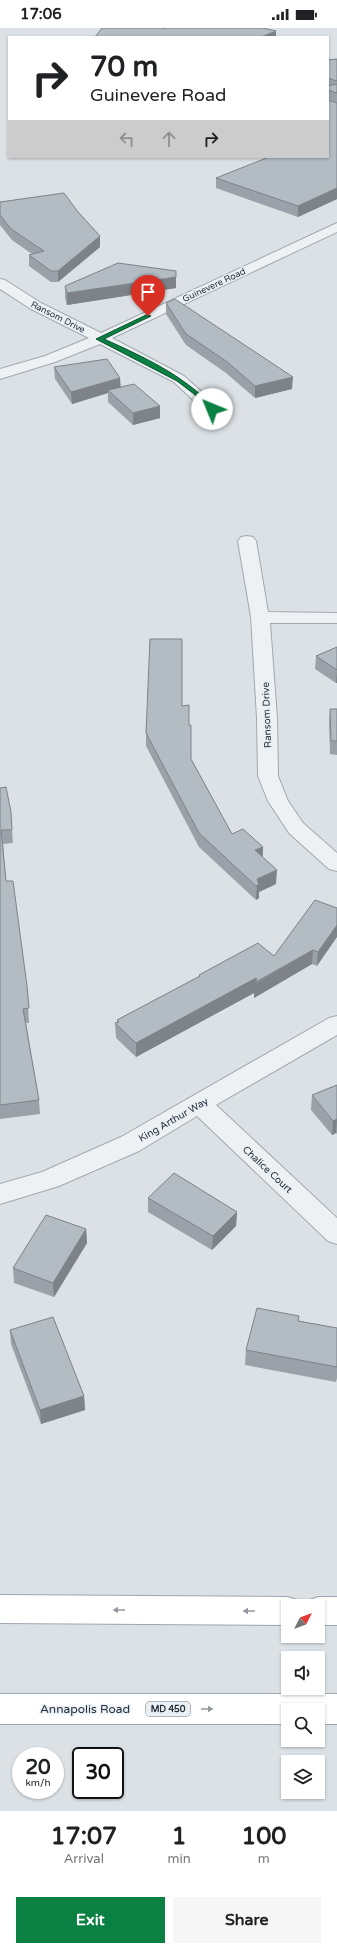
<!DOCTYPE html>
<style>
:root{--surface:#fff;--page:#f6f6f6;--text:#202124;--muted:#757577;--accent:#0b8043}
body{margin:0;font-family:"Varela Round",sans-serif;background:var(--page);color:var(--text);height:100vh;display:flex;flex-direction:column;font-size:15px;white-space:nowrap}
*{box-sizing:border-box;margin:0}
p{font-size:13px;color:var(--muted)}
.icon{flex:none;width:22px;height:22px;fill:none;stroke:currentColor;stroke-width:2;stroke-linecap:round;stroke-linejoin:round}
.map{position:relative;height:1783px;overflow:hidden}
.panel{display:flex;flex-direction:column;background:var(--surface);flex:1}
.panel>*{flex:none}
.guide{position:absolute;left:8px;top:8px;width:321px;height:122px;border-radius:0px;box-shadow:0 1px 3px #0004;background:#fff;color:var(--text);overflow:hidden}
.needle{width:26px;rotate:48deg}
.buttons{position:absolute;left:281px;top:1571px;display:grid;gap:8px}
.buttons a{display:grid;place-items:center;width:44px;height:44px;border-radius:0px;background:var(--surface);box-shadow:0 1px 3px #0004;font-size:20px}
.speed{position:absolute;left:12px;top:1719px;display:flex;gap:8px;font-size:20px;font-weight:700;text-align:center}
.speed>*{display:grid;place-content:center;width:52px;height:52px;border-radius:50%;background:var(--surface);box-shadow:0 1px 3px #0004;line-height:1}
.speed small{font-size:10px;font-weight:400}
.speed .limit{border:2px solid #111;border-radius:6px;background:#fff;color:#111}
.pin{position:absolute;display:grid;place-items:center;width:34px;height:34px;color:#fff;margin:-41px -17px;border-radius:50% 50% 50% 0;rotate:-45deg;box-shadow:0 0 4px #0007}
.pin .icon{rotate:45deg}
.me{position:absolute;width:44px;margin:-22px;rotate:315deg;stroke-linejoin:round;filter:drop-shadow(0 0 3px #0008)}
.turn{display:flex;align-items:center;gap:14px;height:84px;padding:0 16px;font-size:18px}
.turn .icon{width:52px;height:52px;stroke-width:2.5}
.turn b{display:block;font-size:28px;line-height:34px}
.lanes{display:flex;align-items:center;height:38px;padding:0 16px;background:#0003;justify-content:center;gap:20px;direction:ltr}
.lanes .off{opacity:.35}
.eta{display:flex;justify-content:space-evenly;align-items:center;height:68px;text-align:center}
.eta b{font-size:24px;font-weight:700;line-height:28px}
.button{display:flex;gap:8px;margin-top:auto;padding:8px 16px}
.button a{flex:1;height:46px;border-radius:0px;background:var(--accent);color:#fff;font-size:16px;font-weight:700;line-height:46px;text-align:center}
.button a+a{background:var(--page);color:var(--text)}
.status{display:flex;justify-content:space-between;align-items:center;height:28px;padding:0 20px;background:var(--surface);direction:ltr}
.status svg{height:11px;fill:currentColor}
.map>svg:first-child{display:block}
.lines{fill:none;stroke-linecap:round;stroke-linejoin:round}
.street-casing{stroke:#a1a8b0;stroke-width:2}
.primary-casing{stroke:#9ba7b2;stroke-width:2}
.street{fill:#eef1f4;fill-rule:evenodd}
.primary{fill:#fff;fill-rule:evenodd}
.wall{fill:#9aa1a8}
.shaded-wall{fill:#7d8388}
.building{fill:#b3bbc3;stroke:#7d8388}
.oneway{fill:#92989e}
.route{fill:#0b8043;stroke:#07532c}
.labels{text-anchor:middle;stroke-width:3;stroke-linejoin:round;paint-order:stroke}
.far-street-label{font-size:9px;fill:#25303c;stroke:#ebf0f4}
.shield{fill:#ebf0f4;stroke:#606a73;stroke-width:1}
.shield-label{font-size:9px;font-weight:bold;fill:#25303c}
.street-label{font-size:10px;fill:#25303c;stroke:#ebf0f4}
.near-street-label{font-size:12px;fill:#25303c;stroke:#ebf0f4}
</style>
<div class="status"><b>17:06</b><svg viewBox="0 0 49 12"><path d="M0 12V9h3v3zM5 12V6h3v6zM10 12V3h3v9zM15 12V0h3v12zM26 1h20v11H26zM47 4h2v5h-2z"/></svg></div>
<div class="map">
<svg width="337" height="1783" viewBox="0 0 337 1783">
<rect width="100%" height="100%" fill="#dce1e6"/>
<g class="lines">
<g class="street-casing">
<g id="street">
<polygon points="337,195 337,204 112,310 184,348 223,383 225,386 223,389 217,391 211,389 174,354 100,316 55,334 0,351 0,341 45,328 89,310 31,281 0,261 0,251 5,252 41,275 101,305"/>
<polygon points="247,508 253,509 256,513 268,584 337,585 337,595 270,595 277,690 278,748 288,773 303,795 337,825 337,843 329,841 289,805 268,773 258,748 257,690 251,589 238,513 241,509"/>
<polygon points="337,988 337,1007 216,1077 337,1190 337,1216 328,1213 197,1088 139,1123 59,1158 0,1176 0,1156 42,1144 121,1109 329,990"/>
</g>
</g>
<g class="primary-casing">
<g id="primary">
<polygon points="0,1567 288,1569 299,1573 301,1578 288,1578 288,1597 0,1595"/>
<polygon points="318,1569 337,1569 337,1597 318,1597 318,1578 305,1578 307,1573"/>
<polygon points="0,1666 337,1666 337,1696 318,1696 318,1682 288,1682 288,1696 0,1696"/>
</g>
</g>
<use href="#street" class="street"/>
<use href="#primary" class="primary"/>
</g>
<g class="wall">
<polygon points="337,31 337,75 328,72 328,32"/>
<polygon points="337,75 337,171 298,189 216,160 216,150 328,129"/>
<polygon points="0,174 78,184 100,208 100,219 58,254 51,254 29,238 29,227 32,226 12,212 0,197"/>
<polygon points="65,258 176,260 67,277 65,270"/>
<polygon points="166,275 292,361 255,370 226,345 186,317 166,286"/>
<polygon points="54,339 120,359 160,390 133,397 108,374 108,365 72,376 55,351"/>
<polygon points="337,619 337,655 336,655 315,641 316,628"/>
<polygon points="182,678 191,731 232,806 263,819 263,829 276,856 259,864 259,870 256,872 199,819 146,718 146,705"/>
<polygon points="330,681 337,681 337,727 330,726 329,694"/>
<polygon points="0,760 12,802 13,815 3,816 6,853 27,958 29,995 26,995 39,1072 40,1086 0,1091"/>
<polygon points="337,880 317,938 312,936 254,970 254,965 136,1029 116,1010 115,995 117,994 117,992 199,949 199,947 274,928"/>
<polygon points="337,1057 337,1106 336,1105 332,1107 311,1082 312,1067"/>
<polygon points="148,1170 237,1184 236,1198 212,1222 148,1184"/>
<polygon points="86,1201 87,1215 54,1269 14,1255 13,1240"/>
<polygon points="299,1293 337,1300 337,1350 336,1354 245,1337 246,1322"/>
<polygon points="10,1302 84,1368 85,1382 41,1396 11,1316"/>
</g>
<g class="shaded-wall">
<polygon points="276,3 276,9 261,9"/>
<polygon points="337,160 337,171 298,189 298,178"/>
<polygon points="100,208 100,219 58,254 58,243"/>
<polygon points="176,249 176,260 67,277 67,265"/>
<polygon points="293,349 292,361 255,370 255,358"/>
<polygon points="120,350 121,362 108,362 108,365 72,376 71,364"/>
<polygon points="160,378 160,390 133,397 133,385"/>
<polygon points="337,642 337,655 336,655"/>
<polygon points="263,819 262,832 255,822"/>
<polygon points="277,842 276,856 259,864 259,870 256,872 257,851"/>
<polygon points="337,897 337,909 317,938 318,924"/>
<polygon points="313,922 312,936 254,970 254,965 136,1029 136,1015 256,950 256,955"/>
<polygon points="337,1091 336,1105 332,1107 333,1093"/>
<polygon points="237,1184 236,1198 212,1222 213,1208"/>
<polygon points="86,1201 87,1215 54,1269 53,1255"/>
<polygon points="84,1368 85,1382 41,1396 40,1382"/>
</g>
<g class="building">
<polygon points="102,0 162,0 163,1 166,0 263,0 276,3 261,9 95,9"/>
<polygon points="337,31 337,53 328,50 328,32"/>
<polygon points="337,56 337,65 328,62 328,58"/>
<polygon points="328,72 337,75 337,160 298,178 216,150 269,129 328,129"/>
<polygon points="64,165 78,184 100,208 58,243 51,243 29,227 44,223 11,201 0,187 0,174"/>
<polygon points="118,235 176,243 176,249 67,265 65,258"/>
<polygon points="175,271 293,349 255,358 226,333 186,306 166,275"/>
<polygon points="107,331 120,350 71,364 54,339"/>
<polygon points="134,356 160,378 133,385 108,362"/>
<polygon points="150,611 182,611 182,678 189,677 189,697 191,697 191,731 232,806 243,801 263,819 255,822 277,842 257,851 259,856 256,858 199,805 146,705"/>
<polygon points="337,619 337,642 316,628"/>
<polygon points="330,681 337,681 337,713 331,713"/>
<polygon points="6,759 11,784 12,802 1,802 6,853 13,853 27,958 29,980 23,981 39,1072 0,1077 0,760"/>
<polygon points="315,872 337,880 337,897 318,924 313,922 254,955 257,951 256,950 136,1015 115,995 119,994 117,992 200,948 199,947 258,915 274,928"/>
<polygon points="337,1057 337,1091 333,1093 312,1067"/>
<polygon points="174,1145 237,1184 213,1208 148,1170"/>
<polygon points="46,1187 86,1201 53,1255 13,1240"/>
<polygon points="257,1280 299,1288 298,1293 337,1300 337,1339 246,1322"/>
<polygon points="53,1289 84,1368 40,1382 10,1302"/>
</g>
<defs><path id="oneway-solid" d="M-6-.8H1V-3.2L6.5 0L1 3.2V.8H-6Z"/></defs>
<g class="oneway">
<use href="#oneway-solid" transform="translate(119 1582) rotate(-180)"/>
<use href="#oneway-solid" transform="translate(249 1583) rotate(-180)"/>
<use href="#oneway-solid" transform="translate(207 1681)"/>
</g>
<path class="route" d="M146 287 151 288 104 311C146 330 181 346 214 379V382H210L194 366 177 353 96 311Z"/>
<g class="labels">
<g class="far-street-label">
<text transform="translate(214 257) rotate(-25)" y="3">Guinevere Road</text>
<text transform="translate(58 289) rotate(27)" y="3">Ransom Drive</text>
</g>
<rect class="shield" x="146" y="1674" width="44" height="14" rx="3"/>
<g class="shield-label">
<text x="168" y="1684">MD 450</text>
</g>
<g class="street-label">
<text transform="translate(266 687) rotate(-92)" y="4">Ransom Drive</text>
<text transform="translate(173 1091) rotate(-30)" y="4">King Arthur Way</text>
<text transform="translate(268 1141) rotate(43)" y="4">Chalice Court</text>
</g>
<g class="near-street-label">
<text x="85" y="1685">Annapolis Road</text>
</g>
</g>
</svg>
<div class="buttons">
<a><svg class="needle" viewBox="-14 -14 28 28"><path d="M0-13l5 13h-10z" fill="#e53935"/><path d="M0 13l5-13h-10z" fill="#757577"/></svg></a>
<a><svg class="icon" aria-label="sound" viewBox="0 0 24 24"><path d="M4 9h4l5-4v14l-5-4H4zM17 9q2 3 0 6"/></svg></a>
<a><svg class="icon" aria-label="search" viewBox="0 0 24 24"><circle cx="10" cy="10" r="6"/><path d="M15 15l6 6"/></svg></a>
<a><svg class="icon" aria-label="layers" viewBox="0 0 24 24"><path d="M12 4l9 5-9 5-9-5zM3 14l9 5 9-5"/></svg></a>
</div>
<div class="speed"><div>20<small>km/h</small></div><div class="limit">30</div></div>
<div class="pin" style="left:148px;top:288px;background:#d93025"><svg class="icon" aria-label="arrive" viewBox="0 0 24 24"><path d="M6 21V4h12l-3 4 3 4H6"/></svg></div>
<svg class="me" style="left:212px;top:381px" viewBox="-20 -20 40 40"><circle r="19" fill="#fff"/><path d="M0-13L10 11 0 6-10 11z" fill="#0b8043"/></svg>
<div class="guide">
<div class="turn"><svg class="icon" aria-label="right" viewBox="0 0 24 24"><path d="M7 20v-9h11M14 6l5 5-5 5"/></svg><div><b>70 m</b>Guinevere Road</div></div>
<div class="lanes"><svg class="icon off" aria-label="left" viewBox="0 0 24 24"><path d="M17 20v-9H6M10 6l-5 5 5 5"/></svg><svg class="icon off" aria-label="ahead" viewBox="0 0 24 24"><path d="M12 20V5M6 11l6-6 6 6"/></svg><svg class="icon" aria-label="right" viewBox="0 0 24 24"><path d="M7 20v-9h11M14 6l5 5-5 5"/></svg></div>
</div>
</div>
<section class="panel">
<div class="eta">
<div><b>17:07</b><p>Arrival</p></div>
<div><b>1</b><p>min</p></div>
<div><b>100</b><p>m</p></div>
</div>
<div class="button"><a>Exit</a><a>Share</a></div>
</section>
